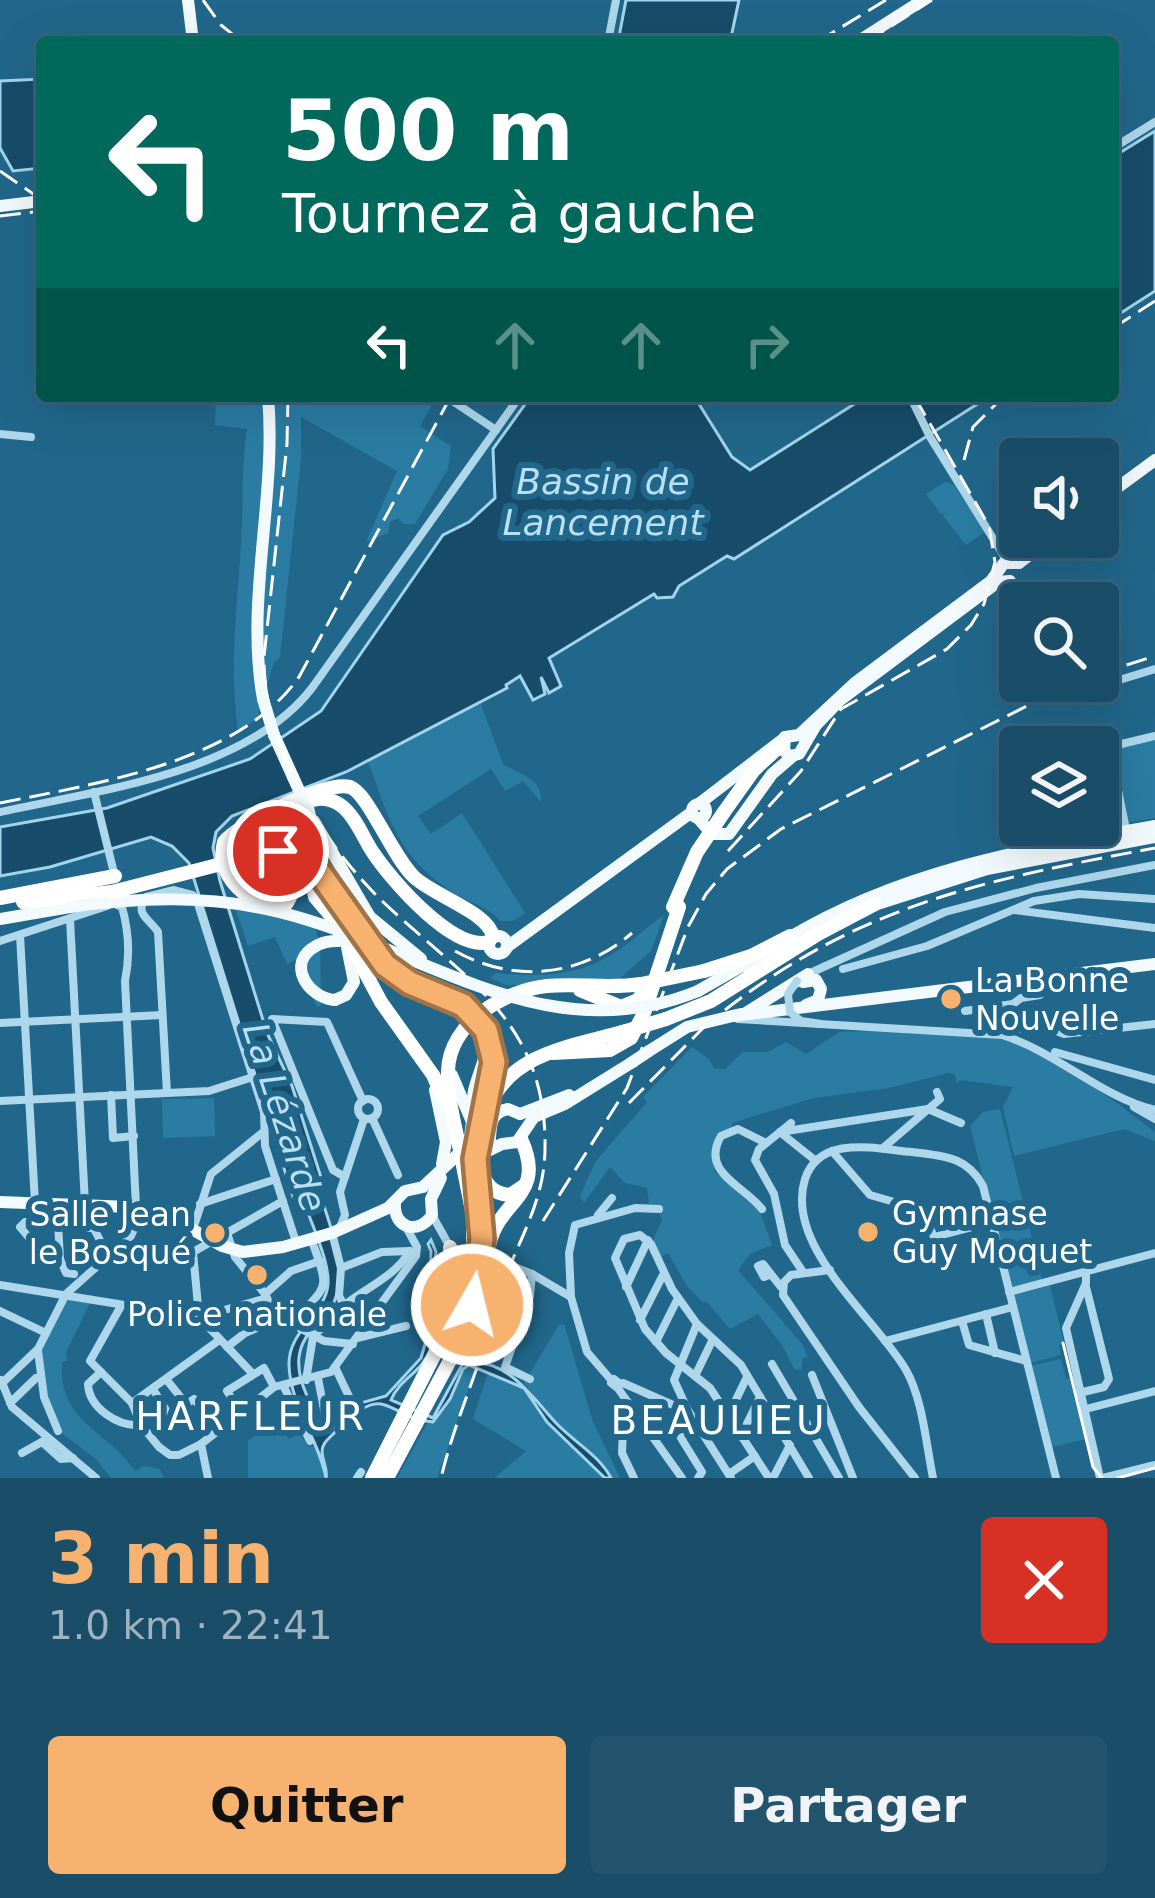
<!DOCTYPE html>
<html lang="fr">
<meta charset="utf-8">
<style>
:root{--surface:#194d68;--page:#22546e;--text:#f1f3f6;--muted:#9fb4c0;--line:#37647c;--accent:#f8b26f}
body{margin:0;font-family:"DejaVu Sans",sans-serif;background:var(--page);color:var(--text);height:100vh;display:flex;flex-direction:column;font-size:45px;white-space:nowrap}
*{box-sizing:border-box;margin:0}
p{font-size:39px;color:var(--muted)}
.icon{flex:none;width:66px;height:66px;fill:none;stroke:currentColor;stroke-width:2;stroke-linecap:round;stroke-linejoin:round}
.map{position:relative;height:1478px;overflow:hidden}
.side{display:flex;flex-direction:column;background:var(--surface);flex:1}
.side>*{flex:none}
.top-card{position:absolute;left:36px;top:36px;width:1083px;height:366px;border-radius:12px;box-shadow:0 12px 48px #0002,0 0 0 3px var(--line);background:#00695c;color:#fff;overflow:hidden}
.fabs{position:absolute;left:999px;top:438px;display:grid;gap:24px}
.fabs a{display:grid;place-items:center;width:120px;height:120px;border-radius:12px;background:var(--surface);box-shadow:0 12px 48px #0002,0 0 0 3px var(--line);font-size:60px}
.pin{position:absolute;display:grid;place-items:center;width:102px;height:102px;color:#fff;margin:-51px;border:6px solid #fff;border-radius:50%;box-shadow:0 3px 12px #0007}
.me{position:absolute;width:132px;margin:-66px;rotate:8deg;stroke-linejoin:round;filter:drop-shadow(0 0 9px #0008)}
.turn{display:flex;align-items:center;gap:42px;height:252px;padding:0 48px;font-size:54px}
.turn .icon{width:156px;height:156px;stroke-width:2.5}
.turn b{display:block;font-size:84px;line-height:102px}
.lanes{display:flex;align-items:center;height:114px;padding:0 48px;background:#0003;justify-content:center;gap:60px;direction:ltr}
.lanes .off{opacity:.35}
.round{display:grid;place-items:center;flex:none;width:126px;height:126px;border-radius:12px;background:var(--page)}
.summary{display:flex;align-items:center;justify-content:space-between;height:204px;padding:0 48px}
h1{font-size:72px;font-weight:700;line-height:90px;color:var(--accent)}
.action{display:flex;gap:24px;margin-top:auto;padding:24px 48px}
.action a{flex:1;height:138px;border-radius:12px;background:var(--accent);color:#111;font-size:48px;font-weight:700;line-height:138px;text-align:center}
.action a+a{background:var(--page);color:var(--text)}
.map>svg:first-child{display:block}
.green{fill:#2b7ca3}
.water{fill:#174d6a;stroke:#a2d5ec;stroke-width:3}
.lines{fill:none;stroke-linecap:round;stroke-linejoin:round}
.minor{stroke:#aed7eb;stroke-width:8}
.major{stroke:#f3fafe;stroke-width:12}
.highway{stroke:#fff;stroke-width:14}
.tram{stroke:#fff;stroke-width:3}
.rail{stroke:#fff;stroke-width:3;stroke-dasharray:21 9;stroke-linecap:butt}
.minor-bridge{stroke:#aed7eb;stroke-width:8}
.major-bridge{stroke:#f3fafe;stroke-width:12}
.highway-bridge{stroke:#fff;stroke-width:14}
.route-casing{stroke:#a17448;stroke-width:30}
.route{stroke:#f8b26f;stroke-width:21}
.poi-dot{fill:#f8b26f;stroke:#21678b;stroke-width:4.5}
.labels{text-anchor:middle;stroke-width:12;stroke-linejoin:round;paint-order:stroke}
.poi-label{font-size:33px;fill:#fff;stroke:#21678b;text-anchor:start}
.water-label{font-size:36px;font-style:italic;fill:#bae0f2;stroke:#21678b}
.quarter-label{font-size:39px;letter-spacing:3px;fill:#fff;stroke:#21678b}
</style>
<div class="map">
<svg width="1155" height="1478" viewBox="0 0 1155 1478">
<rect width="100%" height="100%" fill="#21678b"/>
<g class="green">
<path d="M216 396H437L420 426 451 446 448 469 415 524H404L398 518 390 522 388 533 366 542 397 471 301 417V459L280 657 274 662 257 719 238 731C228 661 239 594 242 524 243 492 242 462 247 429L215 425Z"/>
<polygon points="945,482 954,485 985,532 966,545 943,516 945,513 941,514 926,494"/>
<path d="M480 702 503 764C520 775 543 778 541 802L523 781 505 791 491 769 418 816 431 834 462 813 525 913 513 921H500C490 907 467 902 452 892 395 853 390 819 367 759Z"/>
<polygon points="1155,737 1155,818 1126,823 1111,745"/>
<polygon points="235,907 315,927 320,946 321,1006 317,1007 296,960 287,964 275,937 248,946"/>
<path d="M664 915 651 951 613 984 506 985 490 978 496 973C534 977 575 977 609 956 629 945 645 928 664 915Z"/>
<path d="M839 1032C894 1031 961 1026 1014 1043 1061 1059 1116 1102 1155 1132V1141L1124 1129 1014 1156 1003 1107 1013 1087 960 1080 957 1084 955 1074 949 1073 889 1088 814 1098 732 1123V1129L721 1136 713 1163 715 1172 760 1212 772 1245 750 1254 738 1270 803 1345 808 1357 803 1358 801 1370 794 1369 783 1347 758 1314 730 1329 706 1301 703 1303 687 1286 668 1253 659 1258 653 1240 662 1220 656 1205H649L647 1188 625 1183 610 1167 584 1203 580 1196 595 1162 647 1102 643 1097 692 1047 709 1059 714 1068 725 1069 743 1052H768L786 1042 806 1054Z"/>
<polygon points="214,1098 215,1136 163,1138 162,1099"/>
<polygon points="1000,1109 1042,1279 1011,1288 970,1126 983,1112"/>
<polygon points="1050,1286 1064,1343 1059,1345 1061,1355 1030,1363 1012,1295"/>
<path d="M68 1298 90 1303 66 1352 67 1361 62 1362C58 1423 107 1429 135 1471L144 1466 160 1469 164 1478H111L96 1459 63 1434 48 1402 39 1350Z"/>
<polygon points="564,1324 593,1422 620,1478 611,1478 591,1453 555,1422 524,1383 559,1325"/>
<polygon points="1061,1359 1066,1379 1073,1378 1087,1439 1051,1447 1030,1366"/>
<polygon points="469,1365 476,1368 437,1478 397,1478 428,1422 433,1422 463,1369"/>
<polygon points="488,1372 526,1390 547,1422 605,1478 494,1478 526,1451 473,1419"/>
<polygon points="277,1424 289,1439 300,1433 308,1447 317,1446 326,1478 248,1478 248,1440"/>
</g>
<g class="water">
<polygon points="626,0 739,0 730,42 618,42"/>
<polygon points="42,79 42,168 13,171 0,148 0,81"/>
<polygon points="1155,131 1155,291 1113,318 1113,157"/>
<path d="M531 396H694L732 457 750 470 867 396H900L903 401 915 396H990L734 559 727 556 679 586 673 597 657 598 654 594 549 658 561 686 549 693 541 677 545 694 533 700 520 676 506 685 507 688 346 772 232 816 216 832 213 848 220 881 267 1033 292 1086 324 1187 318 1189C329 1221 352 1278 330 1309 317 1327 302 1334 299 1357 296 1385 315 1405 319 1429L329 1432 357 1404 386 1396 421 1358 429 1331 431 1251 428 1244 431 1240 436 1252C431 1283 442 1317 431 1348 423 1372 399 1379 391 1400L433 1418 463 1363C506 1356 531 1396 556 1423 574 1442 599 1455 611 1478H605L547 1422 524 1388 469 1365 463 1369 450 1399 433 1422C383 1416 387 1380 337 1430 330 1438 322 1442 322 1452 323 1463 328 1470 326 1478 319 1440 290 1405 289 1365 288 1330 326 1314 328 1284 330 1262 309 1217 301 1195L293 1197 189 863 172 846 151 837 50 867 0 876V827L107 808 250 759 321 711 443 535 469 522 495 498 493 449Z"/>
</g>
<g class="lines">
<g class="minor">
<polyline points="608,42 616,0"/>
<polyline points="1113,148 1155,122"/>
<polyline points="445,396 496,430"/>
<polyline points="910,396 930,437 1007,561"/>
<polyline points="0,434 31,437"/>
<polyline points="1116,681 1155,669"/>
<polyline points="94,792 115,877"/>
<path d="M0 812C100 790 246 773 312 688L520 396"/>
<polyline points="1127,834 1109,747 1155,736"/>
<path d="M117 905 122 907C129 932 130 957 125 981L136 1207"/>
<polyline points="1014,910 1155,928"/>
<polyline points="70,919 85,1204"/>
<polyline points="20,935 35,1203"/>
<polyline points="0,941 107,906"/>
<polyline points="843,969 927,946 1034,901 1079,894 1155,899"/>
<polyline points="808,974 945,912 1036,888 1155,865"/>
<polyline points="965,1011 1013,1004 1021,998 1040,995 1049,977"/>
<path d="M738 1019 1002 1035C1057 1052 1099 1096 1155 1110"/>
<polyline points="0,1023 162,1015"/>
<polyline points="1016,1029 1044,1026 1064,1034 1155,1024"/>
<polyline points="1055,1052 1155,1080"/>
<path d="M167 1093 158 932C149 918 134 915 146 897L174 890 193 895 198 904 264 1112 265 1146 296 1242"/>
<polyline points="111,1095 113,1138 134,1136"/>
<circle cx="368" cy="1109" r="10"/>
<polyline points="0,1101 209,1091 253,1077"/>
<polyline points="1134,1107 1155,1119"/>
<polyline points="372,1118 398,1175"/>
<polyline points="791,1123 759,1149 755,1160 774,1194 785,1245 803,1272"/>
<polyline points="780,1132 928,1109 961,1123"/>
<polyline points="781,1133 816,1161"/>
<polyline points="883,1148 940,1099 937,1092"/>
<polyline points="832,1151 870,1195 922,1210 934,1237 992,1222"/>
<polyline points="345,1177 333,1170 272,1019 327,1022 363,1101"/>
<polyline points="200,1204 276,1179"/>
<polyline points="57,1205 60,1259 66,1273 74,1274"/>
<path d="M762 1209C743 1185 700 1172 721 1136L738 1129 766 1143"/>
<polyline points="432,1215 450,1247 472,1254"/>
<polyline points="598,1215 612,1198"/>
<polyline points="58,1222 25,1222 20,1227 41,1252 59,1243"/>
<polyline points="340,1227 345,1215 340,1192 364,1119"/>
<polyline points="94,1228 86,1228 86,1221 90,1221 106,1252 108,1254"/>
<polyline points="193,1229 211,1174 262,1133"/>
<polyline points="227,1233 235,1257 265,1294 275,1315 324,1341 353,1344"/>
<polyline points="332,1233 341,1268 339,1296 344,1305"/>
<polyline points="487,1256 532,1274 571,1297 587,1352 612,1381"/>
<polyline points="341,1268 382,1252 410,1251"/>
<polyline points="830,1270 791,1275 784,1282 783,1295 859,1407 915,1478"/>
<polyline points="1086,1272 1086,1283 1066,1328 1100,1478"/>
<polyline points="769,1275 764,1277 758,1266 763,1264 781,1287"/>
<polyline points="0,1285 199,1317 267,1298"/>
<polyline points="626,1287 648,1240"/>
<polyline points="1009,1292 1155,1253"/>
<polyline points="265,1294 291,1271 320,1261"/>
<polyline points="571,1297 569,1253 575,1225 635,1208 659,1209"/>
<polyline points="121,1306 90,1361 132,1403 141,1425 159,1447 170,1455 179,1455 201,1444 274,1387 331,1372 416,1256 417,1247 406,1227"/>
<polyline points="0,1311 46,1333"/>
<polyline points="986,1314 995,1353"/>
<polyline points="640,1320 663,1275"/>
<polyline points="962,1321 969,1345 1026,1361"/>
<path d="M291 1326C325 1283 333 1296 311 1239"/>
<path d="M313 1337C322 1327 331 1317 341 1308 364 1288 394 1278 410 1251"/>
<polyline points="357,1338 406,1326"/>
<polyline points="885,1341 1013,1307"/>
<polyline points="656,1342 678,1298"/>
<polyline points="227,1347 245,1333 271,1322 275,1315"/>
<polyline points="38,1351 44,1397 58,1431"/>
<polyline points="772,1364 839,1478"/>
<polyline points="335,1367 353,1405"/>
<path d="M101 1372 88 1384C89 1408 118 1427 141 1425"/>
<polyline points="252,1373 199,1317 193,1252 283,1201"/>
<polyline points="812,1375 853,1478"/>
<polyline points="695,1376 713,1339"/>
<polyline points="318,1378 325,1415"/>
<polyline points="166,1379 186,1404"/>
<polyline points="530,1379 505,1367 530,1296 532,1274"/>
<polyline points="1,1380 12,1407 96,1478"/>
<polyline points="306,1380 313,1337"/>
<polyline points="619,1383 614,1379 611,1383 616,1387 623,1383 689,1412 731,1478"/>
<polyline points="0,1385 38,1349 66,1294 131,1236 136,1224"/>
<polyline points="283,1385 310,1441"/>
<polyline points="617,1387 682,1478"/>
<polyline points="153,1389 169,1415 194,1399 201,1407"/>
<polyline points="1079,1393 1104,1387 1109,1379 1086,1287"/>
<polyline points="628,1402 624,1407 622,1453 634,1478"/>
<polyline points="10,1403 36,1378"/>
<polyline points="132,1403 218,1341"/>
<polyline points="1082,1410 1155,1391"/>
<polyline points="688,1411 674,1380 697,1324"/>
<polyline points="240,1412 227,1391 264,1368 274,1387"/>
<polyline points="729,1414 747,1377"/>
<polyline points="692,1419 688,1434 681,1438 702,1472 698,1478"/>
<polyline points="742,1434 760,1397"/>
<polyline points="42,1442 61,1459 73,1458"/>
<polyline points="201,1444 208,1478"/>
<polyline points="22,1453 47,1439"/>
<polyline points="729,1474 755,1456"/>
<polyline points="357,1478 361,1472"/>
<polyline points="769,1478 710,1388 666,1353 645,1329 615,1258 624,1239 640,1235 651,1244 672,1289 697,1324 741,1365 809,1478"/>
<polyline points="773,1478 790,1445"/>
<path d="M933 1478C926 1444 923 1400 906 1370 875 1317 784 1247 805 1179 820 1134 877 1149 912 1152 943 1156 967 1156 983 1186L1056 1478"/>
<polyline points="1103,1478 1155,1465"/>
</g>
<g class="major">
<polyline points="188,0 193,42"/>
<polyline points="857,42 923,0"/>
<polyline points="0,206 42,201"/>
<polyline points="1098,502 1155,460"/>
<polyline points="1019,563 1053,537"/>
<polyline points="1010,581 998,582 839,701 816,725 799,754 790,756 784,751 785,737 799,735 856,682 991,581 1004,563 1019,563"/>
<path d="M263 699C245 600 277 497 268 396"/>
<polyline points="274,735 293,777"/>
<polyline points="700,803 782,740"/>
<circle cx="699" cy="811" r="7"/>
<polyline points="698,818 712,834 729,834 772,774 793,756"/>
<polyline points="314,821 370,917 421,959"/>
<polyline points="871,906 987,869 1155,837"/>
<polyline points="0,919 70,907"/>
<circle cx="498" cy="945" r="9"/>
<path d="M787 939C901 870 1026 849 1155 826"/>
<polyline points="507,947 692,812"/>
<polyline points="748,968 788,946"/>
<polyline points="803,982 816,980 821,989 818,1000 806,1005"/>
<polyline points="698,991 754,959"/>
<polyline points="335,1000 346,995 354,982 347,947"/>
<polyline points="744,1014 808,974"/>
<polyline points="733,1016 1155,964"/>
<polyline points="649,1051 687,1027 741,1014"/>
<polyline points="435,1090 446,1142 442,1164"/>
<path d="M475 1113C466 1091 487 1066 487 1041"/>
<polyline points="520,1114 569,1095"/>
<path d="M480 1151 489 1146C492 1130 487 1113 508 1109L520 1114"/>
<polyline points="473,1158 502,1144 517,1142 534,1117 565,1104 631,1063"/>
<polyline points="0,1202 131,1207"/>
<path d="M395 1203C393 1228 418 1236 432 1215L431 1199 441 1178"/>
<polyline points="126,1206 133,1222 168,1216 222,1246 243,1252 283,1247 332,1233 388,1208 405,1191 423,1187 469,1144 472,1122 452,1075"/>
</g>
<g class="highway">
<polyline points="307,808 315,839 313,862"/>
<polyline points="724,812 754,770 782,744"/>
<path d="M267 850C337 857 344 933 393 972 416 990 446 994 470 1010"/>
<path d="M244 852C253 849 263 848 271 842 291 827 283 805 317 799 326 798 336 801 343 807 357 819 364 840 374 854 393 882 454 952 489 942"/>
<path d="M229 862 260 857 288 866 297 884 287 903 266 907C240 895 216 873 224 842 238 823 327 780 350 787 368 793 392 856 414 877 434 896 490 913 493 937"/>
<polyline points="311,876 315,897 342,929 381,1002 433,1075 447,1106"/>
<polyline points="0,898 115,876"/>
<polyline points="23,902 112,892"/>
<polyline points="704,971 751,956 790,936"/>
<polyline points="580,990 621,1007 638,1000 647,986"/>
<polyline points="666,1019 711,1001 818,934 875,904"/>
<path d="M480 1021C497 1045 495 1068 487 1095"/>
<polyline points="553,1053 610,1050 631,1038 644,1013 679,907"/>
<path d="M489 1106C512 1052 574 1046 626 1031"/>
<path d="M459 1145C454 1122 447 1095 448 1071 449 1023 505 990 547 986 579 983 609 989 641 984"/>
<path d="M481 1165C483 1183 492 1194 510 1195L522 1187"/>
<polyline points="464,1171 473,1216 473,1249"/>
<polyline points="478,1173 484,1240"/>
<path d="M488 1252C494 1199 549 1199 521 1139"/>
<polyline points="459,1324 472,1265"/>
<polyline points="372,1478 447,1330 452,1309 450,1247"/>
<polyline points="387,1478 462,1338 486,1266"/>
</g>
<g class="tram">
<polyline points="1063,1343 1093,1467 1102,1478"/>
<polyline points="1118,1478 1155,1468"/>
</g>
<g class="rail">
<polyline points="203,0 221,25 242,42"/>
<polyline points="817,42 886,0"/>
<polyline points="866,42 932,0"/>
<polyline points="0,171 42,200"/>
<polyline points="0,216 42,211"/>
<polyline points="1113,328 1155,301"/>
<path d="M288 396 287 444 264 657C263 744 320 840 380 899 461 977 547 1019 545 1148 545 1200 519 1239 502 1286 494 1309 489 1333 481 1356 467 1397 451 1436 441 1478"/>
<polyline points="964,460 973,427 999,401"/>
<polyline points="1098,674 1155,656"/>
<path d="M0 803C98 783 238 763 299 677L451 396"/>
<polyline points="728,851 801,771 841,709 947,649 971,625 984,604 995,562 989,526 914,396"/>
<path d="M455 951C514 984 581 977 632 933"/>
<path d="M725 1010C862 904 989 879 1155 848"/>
<polyline points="629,1103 704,1027"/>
<polyline points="543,1221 627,1088 688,927 706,894 727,869 781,829 1077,681"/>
</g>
<polyline class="minor-bridge" points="797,981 788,994 790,1012 801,1021 821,1024"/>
<g class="major-bridge">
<polyline points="263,699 274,735"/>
<polyline points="293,777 307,808"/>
<path d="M70 907C141 897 210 895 279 912 422 947 545 1054 698 991"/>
<path d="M335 1000C308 998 285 963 316 946 327 939 343 941 355 941"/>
<polyline points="631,1063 649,1051"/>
</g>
<g class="highway-bridge">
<polyline points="311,876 313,862"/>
<polyline points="112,892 229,862"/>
<polyline points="673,907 697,852 724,812"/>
<polyline points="641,984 704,971"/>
<polyline points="470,1010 480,1021"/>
<polyline points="626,1031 666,1019"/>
<polyline points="459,1145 464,1171"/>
<polyline points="474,1169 484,1106"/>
<polyline points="472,1265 473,1249"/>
<polyline points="483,1266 484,1251"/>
</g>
</g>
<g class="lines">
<g class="route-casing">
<polyline id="route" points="278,851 297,856 319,872 385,965 410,983 463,1005 486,1030 494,1062 475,1159 482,1239 472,1305"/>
</g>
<use href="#route" class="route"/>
</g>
<g class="poi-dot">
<circle cx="951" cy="999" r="12"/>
<circle cx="868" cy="1232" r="12"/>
<circle cx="215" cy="1233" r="12"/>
<circle cx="257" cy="1275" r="12"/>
</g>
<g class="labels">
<g class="poi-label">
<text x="975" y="992">La Bonne<tspan x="975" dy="38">Nouvelle</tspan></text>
<text x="892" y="1225">Gymnase<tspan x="892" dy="38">Guy Moquet</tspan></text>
<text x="191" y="1226" text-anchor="end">Salle Jean<tspan x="191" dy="38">le Bosqué</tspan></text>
<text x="257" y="1326" text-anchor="middle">Police nationale</text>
</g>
<g class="water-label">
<text x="603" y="494">Bassin de<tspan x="603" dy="41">Lancement</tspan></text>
<text transform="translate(285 1117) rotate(72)" y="13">La Lézarde</text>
</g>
<g class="quarter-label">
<text x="251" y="1430">HARFLEUR</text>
<text x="719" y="1434">BEAULIEU</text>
</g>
</g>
</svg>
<div class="fabs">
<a><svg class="icon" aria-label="sound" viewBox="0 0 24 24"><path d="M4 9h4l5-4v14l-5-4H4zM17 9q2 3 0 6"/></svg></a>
<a><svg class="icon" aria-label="search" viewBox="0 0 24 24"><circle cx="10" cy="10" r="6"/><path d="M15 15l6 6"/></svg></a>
<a><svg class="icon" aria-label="layers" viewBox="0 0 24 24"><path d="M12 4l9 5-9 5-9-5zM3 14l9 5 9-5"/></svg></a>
</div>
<div class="pin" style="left:278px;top:851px;background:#d93025"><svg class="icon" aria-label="arrive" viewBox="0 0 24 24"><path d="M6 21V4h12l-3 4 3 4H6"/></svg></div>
<svg class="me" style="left:472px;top:1305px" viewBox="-20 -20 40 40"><circle r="17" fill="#f8b26f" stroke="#fff" stroke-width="3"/><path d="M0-11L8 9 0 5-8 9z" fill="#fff"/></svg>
<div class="top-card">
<div class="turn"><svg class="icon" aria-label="left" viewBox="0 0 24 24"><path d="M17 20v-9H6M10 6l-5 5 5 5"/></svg><div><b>500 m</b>Tournez à gauche</div></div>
<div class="lanes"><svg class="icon" aria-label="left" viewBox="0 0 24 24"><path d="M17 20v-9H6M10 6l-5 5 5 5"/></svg><svg class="icon off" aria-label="ahead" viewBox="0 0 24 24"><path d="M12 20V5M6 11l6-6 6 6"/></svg><svg class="icon off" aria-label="ahead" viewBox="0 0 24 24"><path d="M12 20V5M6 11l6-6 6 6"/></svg><svg class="icon off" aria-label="right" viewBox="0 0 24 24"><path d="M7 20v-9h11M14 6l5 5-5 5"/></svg></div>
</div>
</div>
<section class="side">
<div class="summary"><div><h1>3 min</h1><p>1.0 km · 22:41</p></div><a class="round" style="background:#d93025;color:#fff"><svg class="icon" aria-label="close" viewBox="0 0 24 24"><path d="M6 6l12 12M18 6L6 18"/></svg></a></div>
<div class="action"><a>Quitter</a><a>Partager</a></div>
</section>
